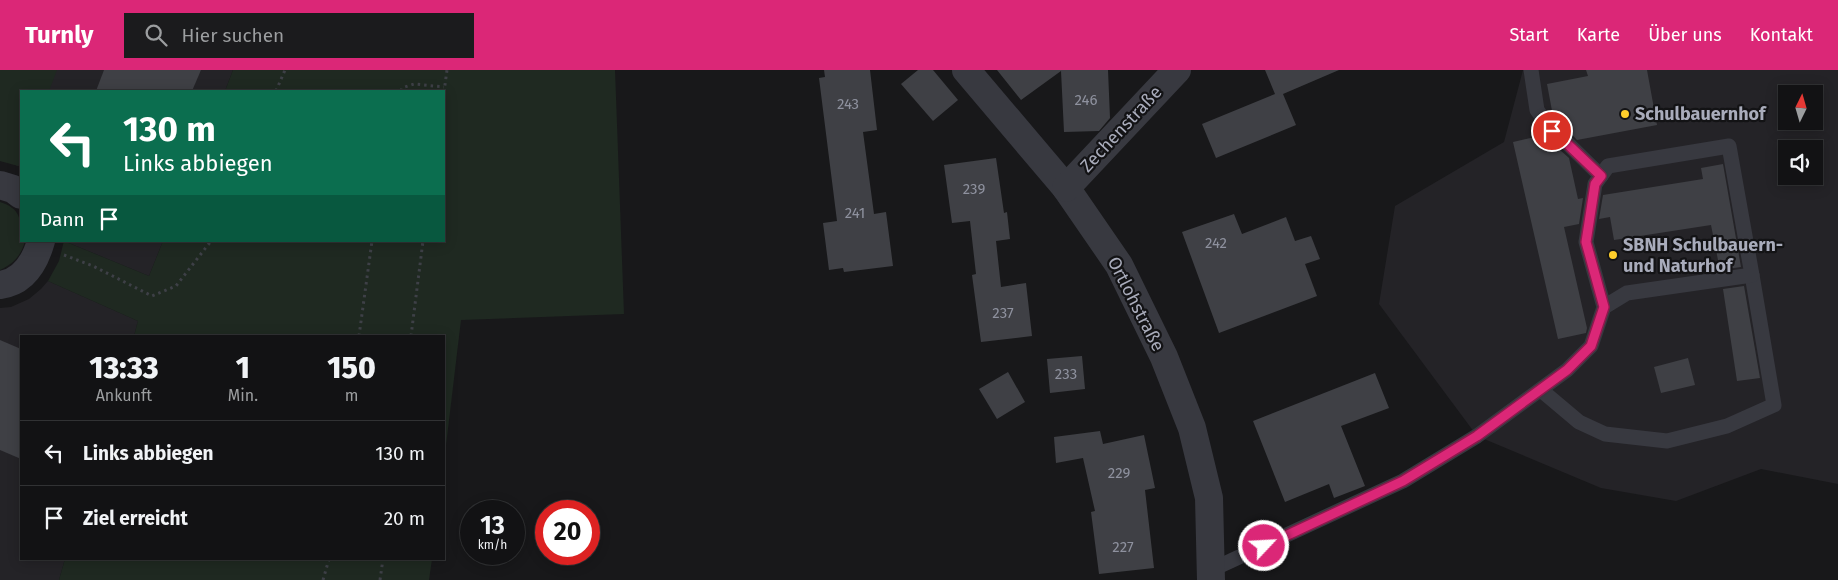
<!DOCTYPE html>
<html lang="de">
<meta charset="utf-8">
<style>
:root{--surface:#121214;--page:#1b1b1d;--text:#f1f3f6;--muted:#9c9ea0;--line:#313234;--accent:#db2777}
body{margin:0;font-family:"Fira Sans",sans-serif;background:var(--page);color:var(--text);height:100vh;display:flex;flex-direction:column;font-size:19px;white-space:nowrap}
*{box-sizing:border-box;margin:0}
p{font-size:16px;color:var(--muted)}
.icon{flex:none;width:28px;height:28px;fill:none;stroke:currentColor;stroke-width:2;stroke-linecap:round;stroke-linejoin:round}
.map{position:relative;flex:1;overflow:hidden}
.drawer{position:absolute;left:20px;top:265px;width:425px;height:225px;display:flex;flex-direction:column;background:var(--surface);border-radius:0px;box-shadow:0 2px 12px #0003,0 0 0 1px var(--line)}
.drawer>*{flex:none}
.banner{position:absolute;left:20px;top:20px;width:425px;height:152px;border-radius:0px;box-shadow:0 2px 12px #0003,0 0 0 1px var(--line);background:#0b6e4f;color:#fff;overflow:hidden}
.needle{width:32px;rotate:5deg}
.buttons{position:absolute;left:1778px;top:15px;display:grid;gap:10px}
.buttons a{display:grid;place-items:center;width:45px;height:45px;border-radius:0px;background:var(--surface);box-shadow:0 2px 12px #0003,0 0 0 1px var(--line);font-size:25px}
.speed{position:absolute;left:460px;top:430px;display:flex;gap:10px;font-size:25px;font-weight:700;text-align:center}
.speed>*{display:grid;place-content:center;width:65px;height:65px;border-radius:50%;background:var(--surface);box-shadow:0 2px 12px #0003,0 0 0 1px var(--line);line-height:1}
.speed small{font-size:12px;font-weight:400}
.speed .limit{border:8px solid #d22;background:#fff;color:#111}
.pin{position:absolute;display:grid;place-items:center;width:42px;height:42px;color:#fff;margin:-21px;border:2px solid #fff;border-radius:50%;box-shadow:0 1px 5px #0007}
.me{position:absolute;width:55px;margin:-28px;rotate:65deg;stroke-linejoin:round;filter:drop-shadow(0 0 4px #0008)}
.turn{display:flex;align-items:center;gap:18px;height:105px;padding:0 20px;font-size:22px}
.turn .icon{width:65px;height:65px;stroke-width:2.5}
.turn b{display:block;font-size:35px;line-height:42px}
.then{display:flex;align-items:center;height:48px;padding:0 20px;background:#0003;gap:10px;font-size:19px}
.eta{display:flex;justify-content:space-evenly;align-items:center;height:85px;text-align:center}
.eta b{font-size:30px;font-weight:800;line-height:35px}
ul{padding:0;list-style:none}
li{display:flex;align-items:center;gap:15px;height:65px;padding:0 20px;border-top:1px solid var(--line)}
li div{flex:1}
li b{display:block;font-size:19px}
li em{font-style:normal}
header{display:flex;align-items:center;gap:30px;box-sizing:border-box;height:70px;padding:0 25px;background:var(--accent);color:#fff}
header strong{font-size:24px}
nav{display:flex;gap:28px;margin-inline-start:auto;font-size:18px}
.search{width:350px;height:45px;background:var(--page);display:flex;align-items:center;gap:12px;box-sizing:border-box;padding:0 18px;border-radius:0px;color:var(--muted);font-size:19px}
.map>svg:first-child{display:block}
.built{fill:#242327;fill-rule:evenodd}
.green{fill:#1f2921}
.building{fill:#3f4045}
.lines{fill:none;stroke-linecap:round;stroke-linejoin:round}
.path{stroke:#3e4047;stroke-width:3;stroke-dasharray:2.5 4;stroke-linecap:butt}
.lane{stroke:#383940;stroke-width:15}
.street{stroke:#383940;stroke-width:28}
.route-casing{stroke:#8e194d;stroke-width:12}
.route{stroke:#db2777;stroke-width:9}
.poi-dot{fill:#ffce2b;stroke:#131315;stroke-width:2}
.labels{text-anchor:middle;stroke-width:4.5;stroke-linejoin:round;paint-order:stroke}
.number-label{font-size:15px;fill:#8e919e}
.poi-label{font-size:18px;font-weight:bold;fill:#a9acbb;stroke:#131315;text-anchor:start}
.street-label{font-size:18px;fill:#a9acbb;stroke:#131315}
</style>
<header>
<strong>Turnly</strong>
<div class="search"><svg class="icon" aria-label="search" viewBox="0 0 24 24"><circle cx="10" cy="10" r="6"/><path d="M15 15l6 6"/></svg>Hier suchen</div>
<nav><a>Start</a><a>Karte</a><a>Über uns</a><a>Kontakt</a></nav>
</header>
<div class="map">
<svg width="1838" height="510" viewBox="0 0 1838 510">
<rect width="100%" height="100%" fill="#18181a"/>
<g class="built">
<polygon points="0,0 233,0 225,21 21,21 21,97 8,92 0,91"/>
<path d="M1523 0H1838V414L1761 399 1676 431 1601 418 1477 366 1379 234 1395 136 1504 72ZM1786 24H1814V51H1786ZM1786 79H1814V106H1786Z"/>
<polygon points="64,171 163,171 149,206"/>
<polygon points="48,211 138,251 134,266 21,266 21,489 65,489 59,510 0,510 0,238 11,237 29,229 41,219"/>
</g>
<g class="green">
<polygon points="0,0 57,0 49,21 21,21 21,87 18,96 0,91"/>
<polygon points="233,0 615,0 624,244 461,250 444,392 444,266 134,266 138,251 48,211 59,191 64,171 149,206 163,171 444,171 444,21 225,21"/>
<path d="M0 132C22 139 21 151 21 171H25C21 186 13 194 0 200Z"/>
<polygon points="65,489 432,489 429,510 59,510"/>
</g>
<g class="building">
<polygon points="104,0 201,0 192,21 96,21"/>
<polygon points="824,0 870,0 877,60 863,62 874,144 886,142 893,196 844,202 843,198 829,200 823,153 837,151 819,8 825,7"/>
<polygon points="918,0 933,0 958,30 933,51 901,14"/>
<polygon points="997,0 1108,0 1110,48 1099,61 1064,62 1061,1 1021,30"/>
<polygon points="1265,0 1339,0 1283,24 1296,55 1216,88 1202,54 1275,24"/>
<polygon points="1586,0 1647,0 1657,55 1577,70 1564,56 1558,53 1553,46 1547,14 1588,6"/>
<polygon points="1543,65 1569,88 1578,129 1583,128 1579,154 1564,157 1587,258 1586,263 1558,269 1513,72"/>
<polygon points="996,88 1004,143 1007,142 1010,169 996,171 1001,217 1026,213 1032,266 981,272 972,205 976,204 970,151 952,153 944,95"/>
<polygon points="1723,94 1741,197 1720,200 1711,155 1614,170 1610,147 1599,149 1603,125 1703,109 1701,98"/>
<polygon points="1234,144 1242,164 1286,147 1295,171 1311,166 1320,189 1305,194 1317,226 1219,263 1182,162"/>
<polygon points="1744,216 1760,308 1737,311 1723,219"/>
<polygon points="0,270 21,279 21,389 0,380"/>
<polygon points="1082,286 1085,319 1050,323 1047,289"/>
<polygon points="1688,288 1695,315 1661,323 1654,297"/>
<polygon points="1008,302 1025,332 997,349 979,319"/>
<polygon points="1375,303 1389,338 1341,356 1365,416 1334,428 1329,414 1285,432 1253,351"/>
<polygon points="1100,361 1103,374 1144,365 1155,418 1145,420 1154,498 1099,504 1091,442 1095,441 1083,388 1056,393 1054,367"/>
</g>
<g class="lines">
<g class="path">
<polyline points="276,21 285,0"/>
<polyline points="401,21 402,18 414,14 444,17"/>
<polyline points="444,22 447,0"/>
<polyline points="64,185 93,196 152,226 176,216 211,171"/>
<polyline points="359,266 372,171"/>
<polyline points="411,266 423,171"/>
<polyline points="323,510 329,489"/>
<polyline points="380,510 383,489"/>
</g>
<g class="lane">
<polyline points="1531,0 1537,40 1552,61 1557,63 1601,106"/>
<polyline points="1541,320 1579,352 1605,364 1667,371 1727,356 1774,335 1752,205"/>
<polyline points="1211,500 1403,411 1477,366 1567,300 1591,276 1604,237 1586,172 1595,114 1608,96 1729,76 1752,205 1627,223 1604,237"/>
</g>
<g class="street">
<polyline points="966,0 1066,118 1119,195 1164,287 1192,358 1209,428 1211,510"/>
<polyline points="0,115 13,119 21,125"/>
<polyline points="1066,118 1177,0"/>
<path d="M0 215C24 212 35 192 41 171"/>
</g>
</g>
<g class="lines">
<g class="route-casing">
<polyline id="route" points="1264,476 1403,411 1477,366 1567,300 1591,276 1604,237 1586,172 1595,114 1601,106 1557,64 1552,61"/>
</g>
<use href="#route" class="route"/>
</g>
<g class="poi-dot">
<circle cx="1625" cy="44" r="5"/>
<circle cx="1613" cy="185" r="5"/>
</g>
<g class="labels">
<g class="number-label">
<text x="1086" y="35">246</text>
<text x="848" y="39">243</text>
<text x="974" y="124">239</text>
<text x="855" y="148">241</text>
<text x="1216" y="178">242</text>
<text x="1003" y="248">237</text>
<text x="1066" y="309">233</text>
<text x="1119" y="408">229</text>
<text x="1123" y="482">227</text>
</g>
<g class="poi-label">
<text x="1635" y="50">Schulbauernhof</text>
<text x="1623" y="181">SBNH Schulbauern-<tspan x="1623" dy="21">und Naturhof</tspan></text>
</g>
<g class="street-label">
<text transform="translate(1121 59) rotate(-47)" y="6">Zechenstraße</text>
<text transform="translate(1136 234) rotate(63)" y="6">Ortlohstraße</text>
</g>
</g>
</svg>
<div class="buttons">
<a><svg class="needle" viewBox="-14 -14 28 28"><path d="M0-13l5 13h-10z" fill="#e53935"/><path d="M0 13l5-13h-10z" fill="#9c9ea0"/></svg></a>
<a><svg class="icon" aria-label="sound" viewBox="0 0 24 24"><path d="M4 9h4l5-4v14l-5-4H4zM17 9q2 3 0 6"/></svg></a>
</div>
<div class="speed"><div>13<small>km/h</small></div><div class="limit">20</div></div>
<div class="pin" style="left:1552px;top:61px;background:#d93025"><svg class="icon" aria-label="arrive" viewBox="0 0 24 24"><path d="M6 21V4h12l-3 4 3 4H6"/></svg></div>
<svg class="me" style="left:1264px;top:476px" viewBox="-20 -20 40 40"><circle r="17" fill="#db2777" stroke="#fff" stroke-width="3"/><path d="M0-11L8 9 0 5-8 9z" fill="#fff"/></svg>
<div class="banner">
<div class="turn"><svg class="icon" aria-label="left" viewBox="0 0 24 24"><path d="M17 20v-9H6M10 6l-5 5 5 5"/></svg><div><b>130 m</b>Links abbiegen</div></div>
<div class="then">Dann<svg class="icon" aria-label="arrive" viewBox="0 0 24 24"><path d="M6 21V4h12l-3 4 3 4H6"/></svg></div>
</div>
<section class="drawer">
<div class="eta">
<div><b>13:33</b><p>Ankunft</p></div>
<div><b>1</b><p>Min.</p></div>
<div><b>150</b><p>m</p></div>
</div>
<ul>
<li><svg class="icon" aria-label="left" viewBox="0 0 24 24"><path d="M17 20v-9H6M10 6l-5 5 5 5"/></svg><div><b>Links abbiegen</b></div><em>130 m</em></li>
<li><svg class="icon" aria-label="arrive" viewBox="0 0 24 24"><path d="M6 21V4h12l-3 4 3 4H6"/></svg><div><b>Ziel erreicht</b></div><em>20 m</em></li>
</ul>
</section>
</div>
